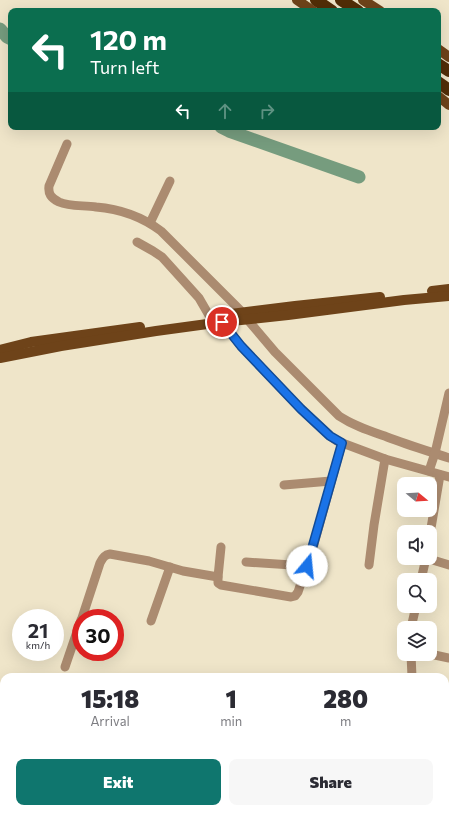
<!DOCTYPE html>
<style>
:root{--surface:#fff;--page:#f7f7f7;--text:#2b2b33;--muted:#7c7c81;--accent:#0f766e}
body{margin:0;font-family:Commissioner,sans-serif;background:var(--page);color:var(--text);height:100vh;display:flex;flex-direction:column;font-size:15px;white-space:nowrap}
*{box-sizing:border-box;margin:0}
p{font-size:13px;color:var(--muted)}
.icon{flex:none;width:22px;height:22px;fill:none;stroke:currentColor;stroke-width:2;stroke-linecap:round;stroke-linejoin:round}
.map{position:relative;flex:1;overflow:hidden}
.side{position:absolute;left:0px;top:673px;width:449px;height:140px;display:flex;flex-direction:column;background:var(--surface);border-radius:12px 12px 0 0;box-shadow:0 4px 16px #0002}
.side>*{flex:none}
.hud{position:absolute;left:8px;top:8px;width:433px;height:122px;border-radius:8px;box-shadow:0 4px 16px #0002;background:#0b6e4f;color:#fff;overflow:hidden}
.needle{width:26px;rotate:108deg}
.fabs{position:absolute;left:397px;top:477px;display:grid;gap:8px}
.fabs a{display:grid;place-items:center;width:40px;height:40px;border-radius:8px;background:var(--surface);box-shadow:0 4px 16px #0002;font-size:20px}
.speed{position:absolute;left:12px;top:609px;display:flex;gap:8px;font-size:20px;font-weight:700;text-align:center}
.speed>*{display:grid;place-content:center;width:52px;height:52px;border-radius:50%;background:var(--surface);box-shadow:0 4px 16px #0002;line-height:1}
.speed small{font-size:10px;font-weight:400}
.speed .limit{border:6px solid #d22;background:#fff;color:#111}
.pin{position:absolute;display:grid;place-items:center;width:34px;height:34px;color:#fff;margin:-17px;border:2px solid #fff;border-radius:50%;box-shadow:0 1px 4px #0007}
.me{position:absolute;width:44px;margin:-22px;rotate:17deg;stroke-linejoin:round;filter:drop-shadow(0 0 3px #0008)}
.turn{display:flex;align-items:center;gap:14px;height:84px;padding:0 16px;font-size:18px}
.turn .icon{width:52px;height:52px;stroke-width:2.5}
.turn b{display:block;font-size:28px;line-height:34px}
.lanes{display:flex;align-items:center;height:38px;padding:0 16px;background:#0003;justify-content:center;gap:20px;direction:ltr}
.lanes .off{opacity:.35}
.eta{display:flex;justify-content:space-evenly;align-items:center;height:68px;text-align:center}
.eta b{font-size:24px;font-weight:800;line-height:28px}
.cta{display:flex;gap:8px;margin-top:auto;padding:8px 16px}
.cta a{flex:1;height:46px;border-radius:8px;background:var(--accent);color:#fff;font-size:16px;font-weight:800;line-height:46px;text-align:center}
.cta a+a{background:var(--page);color:var(--text)}
.map>svg:first-child{display:block}
.lines{fill:none;stroke-linecap:round;stroke-linejoin:round}
.river{stroke:#769c7e;stroke-width:13}
.minor{stroke:#ab8b70;stroke-width:9}
.major{stroke:#6e4319;stroke-width:10}
.highway{stroke:#512d07;stroke-width:12}
.route-casing{stroke:#114b97;stroke-width:10}
.route{stroke:#1a73e8;stroke-width:7}
</style>
<div class="map">
<svg width="449" height="813" viewBox="0 0 449 813">
<rect width="100%" height="100%" fill="#efe5c9"/>
<g class="lines">
<g class="river">
<polyline points="0,29 7,37 11,39"/>
<polyline points="221,127 229,131 359,177"/>
</g>
<g class="minor">
<path d="M67 144 49 186C48 194 51 198 59 202 70 207 84 205 96 207 121 209 141 216 161 231L242 312"/>
<polyline points="150,223 170,181"/>
<polyline points="137,242 153,251 162,257 199,298 210,317"/>
<path d="M247 319 275 352 339 416C354 426 370 431 387 437 408 445 428 451 449 458"/>
<polyline points="222,322 241,346 301,409 330,436 337,441 385,459 449,477"/>
<polyline points="429,471 435,453 449,393"/>
<polyline points="284,485 331,481"/>
<polyline points="430,534 440,475"/>
<polyline points="221,547 218,577 218,583 221,585 291,597 295,596 298,592 314,544 342,443"/>
<polyline points="426,558 449,565"/>
<polyline points="246,562 307,566"/>
<polyline points="369,565 374,525 385,459"/>
<polyline points="421,580 426,558"/>
<path d="M82 618 100 563C103 558 104 555 110 554L149 561 183 571 218 577"/>
<polyline points="151,621 170,567"/>
<polyline points="411,628 416,606"/>
<polyline points="411,654 412,677"/>
<polyline points="430,654 449,658"/>
<polyline points="65,667 81,620"/>
<polyline points="361,813 362,809"/>
</g>
<g class="major">
<polyline points="297,0 313,11"/>
<polyline points="363,0 380,11"/>
<polyline points="438,49 449,57"/>
<polyline points="438,96 449,105"/>
<polyline points="432,291 449,289"/>
<polyline points="215,316 295,306 380,297"/>
<polyline points="0,350 31,342 140,327"/>
<polyline points="0,358 61,346 156,331 222,322 288,315 404,300 449,296"/>
</g>
<g class="highway">
<polyline points="316,0 332,11"/>
<polyline points="341,0 358,11"/>
<polyline points="438,64 449,71"/>
<polyline points="438,82 449,90"/>
</g>
</g>
<g class="lines">
<g class="route-casing">
<polyline id="route" points="222,322 241,346 301,409 330,436 342,443 307,566"/>
</g>
<use href="#route" class="route"/>
</g>
</svg>
<div class="fabs">
<a><svg class="needle" viewBox="-14 -14 28 28"><path d="M0-13l5 13h-10z" fill="#e53935"/><path d="M0 13l5-13h-10z" fill="#7c7c81"/></svg></a>
<a><svg class="icon" aria-label="sound" viewBox="0 0 24 24"><path d="M4 9h4l5-4v14l-5-4H4zM17 9q2 3 0 6"/></svg></a>
<a><svg class="icon" aria-label="search" viewBox="0 0 24 24"><circle cx="10" cy="10" r="6"/><path d="M15 15l6 6"/></svg></a>
<a><svg class="icon" aria-label="layers" viewBox="0 0 24 24"><path d="M12 4l9 5-9 5-9-5zM3 14l9 5 9-5"/></svg></a>
</div>
<div class="speed"><div>21<small>km/h</small></div><div class="limit">30</div></div>
<div class="pin" style="left:222px;top:322px;background:#d93025"><svg class="icon" aria-label="arrive" viewBox="0 0 24 24"><path d="M6 21V4h12l-3 4 3 4H6"/></svg></div>
<svg class="me" style="left:307px;top:566px" viewBox="-20 -20 40 40"><circle r="19" fill="#fff"/><path d="M0-13L10 11 0 6-10 11z" fill="#1a73e8"/></svg>
<div class="hud">
<div class="turn"><svg class="icon" aria-label="left" viewBox="0 0 24 24"><path d="M17 20v-9H6M10 6l-5 5 5 5"/></svg><div><b>120 m</b>Turn left</div></div>
<div class="lanes"><svg class="icon" aria-label="left" viewBox="0 0 24 24"><path d="M17 20v-9H6M10 6l-5 5 5 5"/></svg><svg class="icon off" aria-label="ahead" viewBox="0 0 24 24"><path d="M12 20V5M6 11l6-6 6 6"/></svg><svg class="icon off" aria-label="right" viewBox="0 0 24 24"><path d="M7 20v-9h11M14 6l5 5-5 5"/></svg></div>
</div>
<section class="side">
<div class="eta">
<div><b>15:18</b><p>Arrival</p></div>
<div><b>1</b><p>min</p></div>
<div><b>280</b><p>m</p></div>
</div>
<div class="cta"><a>Exit</a><a>Share</a></div>
</section>
</div>
